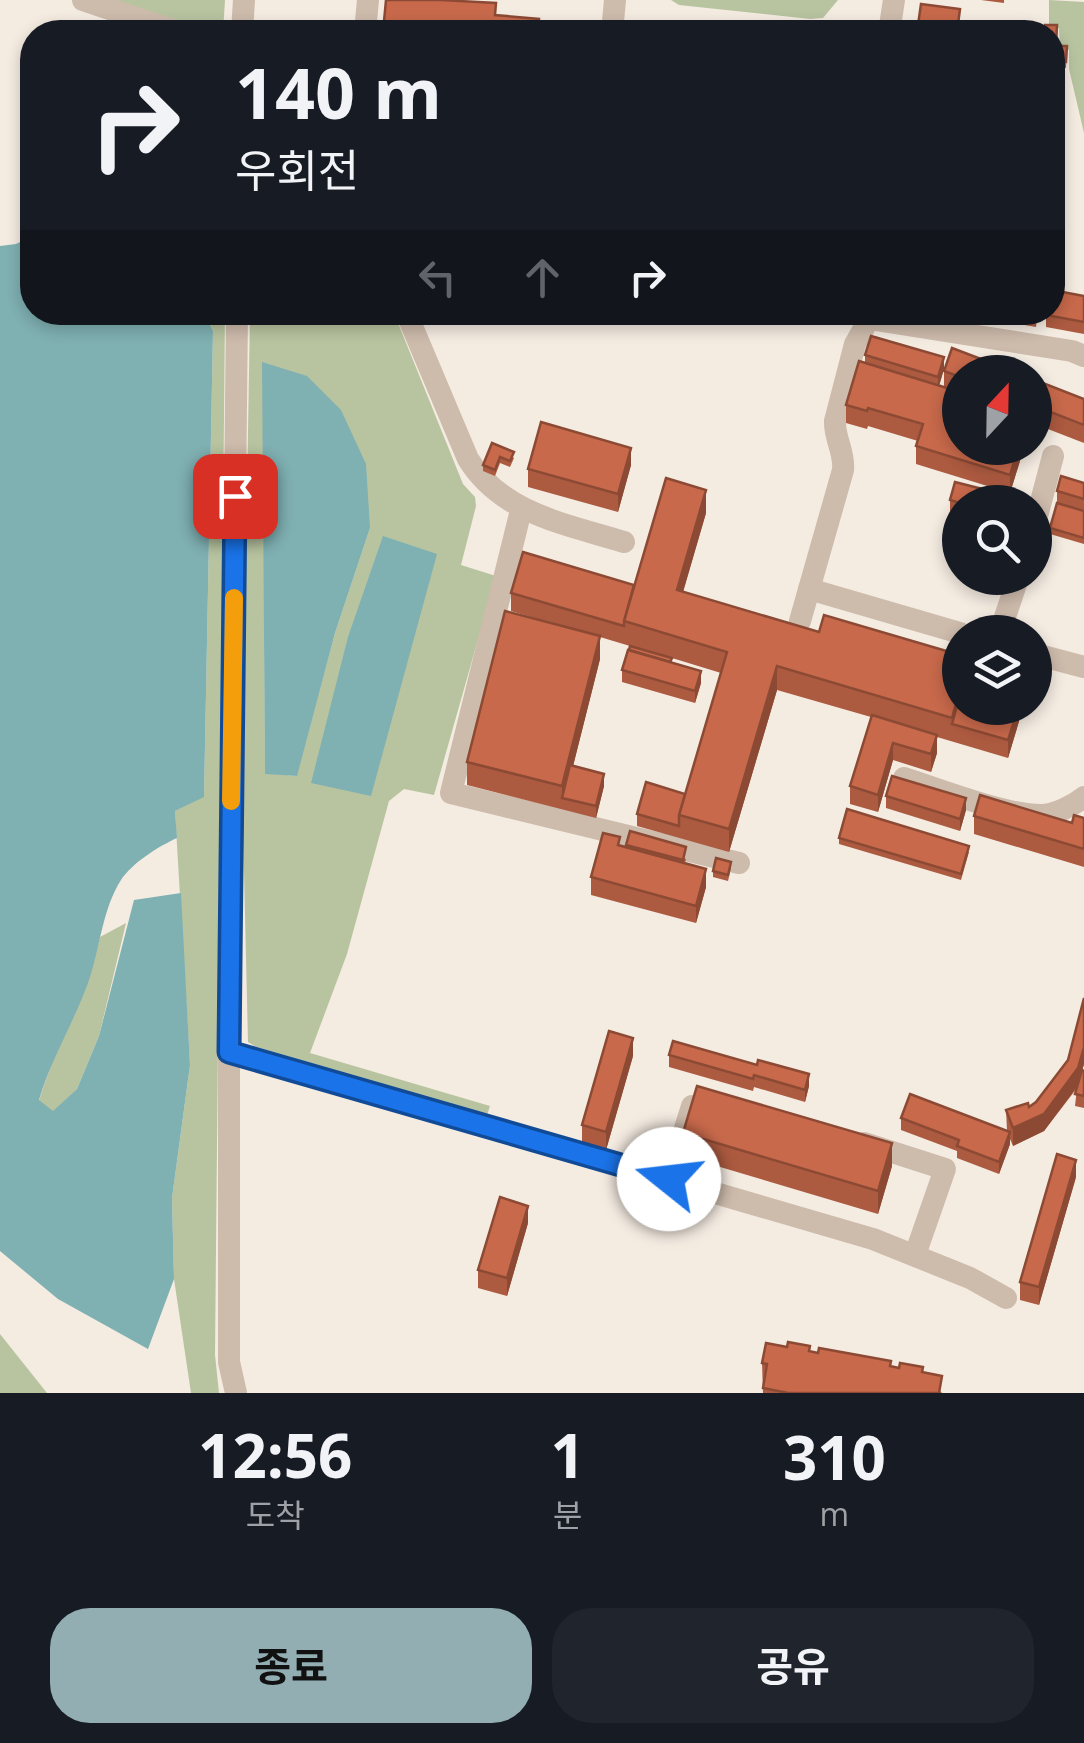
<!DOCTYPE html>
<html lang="ko">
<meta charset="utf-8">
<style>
:root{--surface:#171b24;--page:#20242c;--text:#f1f3f6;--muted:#9ea1a6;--accent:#92aeb2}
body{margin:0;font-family:"Open Sans","Noto Sans KR",sans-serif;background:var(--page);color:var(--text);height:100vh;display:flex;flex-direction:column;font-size:38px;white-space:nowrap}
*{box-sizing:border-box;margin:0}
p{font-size:32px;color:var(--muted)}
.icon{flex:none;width:55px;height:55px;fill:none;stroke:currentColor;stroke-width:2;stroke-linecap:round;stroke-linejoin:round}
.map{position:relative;height:1393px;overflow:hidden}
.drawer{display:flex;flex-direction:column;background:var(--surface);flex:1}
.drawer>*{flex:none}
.guide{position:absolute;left:20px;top:20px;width:1045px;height:305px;border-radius:40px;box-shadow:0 5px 15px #0003;background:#171b24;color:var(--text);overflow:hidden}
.needle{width:65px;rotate:22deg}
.tools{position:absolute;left:942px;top:355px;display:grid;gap:20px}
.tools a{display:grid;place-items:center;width:110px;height:110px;border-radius:50%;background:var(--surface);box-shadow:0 5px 15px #0003;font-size:50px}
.pin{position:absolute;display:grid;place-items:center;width:85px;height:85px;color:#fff;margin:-42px;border-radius:20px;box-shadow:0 5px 15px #0006}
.me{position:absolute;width:110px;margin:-55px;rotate:286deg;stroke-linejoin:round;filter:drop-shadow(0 0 8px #0008)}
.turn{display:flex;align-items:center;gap:35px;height:210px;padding:0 50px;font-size:45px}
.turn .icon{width:130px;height:130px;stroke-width:2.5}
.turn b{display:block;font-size:70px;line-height:85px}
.lanes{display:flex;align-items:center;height:95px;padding:0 50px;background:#0003;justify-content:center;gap:50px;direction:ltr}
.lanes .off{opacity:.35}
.eta{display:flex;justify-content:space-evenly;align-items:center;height:170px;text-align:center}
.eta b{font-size:60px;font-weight:700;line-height:70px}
.cta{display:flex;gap:20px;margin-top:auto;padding:20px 50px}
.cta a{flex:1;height:115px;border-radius:40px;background:var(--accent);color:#111;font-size:40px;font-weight:700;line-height:115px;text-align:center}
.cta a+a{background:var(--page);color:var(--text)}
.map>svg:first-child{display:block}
.green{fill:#b8c4a0;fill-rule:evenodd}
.water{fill:#7fb0b2}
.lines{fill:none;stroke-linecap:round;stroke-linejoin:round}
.minor{stroke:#cdbbac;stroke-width:22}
.wall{fill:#ac5a40}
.shaded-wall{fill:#8c4a34}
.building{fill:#c8694b;stroke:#8c4a34;stroke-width:2.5}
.route-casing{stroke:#114b97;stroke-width:25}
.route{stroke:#1a73e8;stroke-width:18}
.slow{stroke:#f59e0b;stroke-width:18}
</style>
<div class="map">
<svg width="1084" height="1393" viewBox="0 0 1084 1393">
<rect width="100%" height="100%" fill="#f4ebe1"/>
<g class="green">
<polygon points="109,0 225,0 223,32 193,29"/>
<polygon points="671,0 838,0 823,18 810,19 679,5"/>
<polygon points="1049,0 1084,2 1084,133 1069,69 1069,50 1060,49 1059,28 1049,28"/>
<polygon points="204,313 225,313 215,1355 219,1393 191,1393 174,1279 172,1198 190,1065 175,811 204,796 213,331"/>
<path d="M250 313H394L463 484 475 497 476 506 461 565 496 576 434 795 404 789 389 801 347 954 310 1053 490 1106 487 1115 256 1047 248 1042 242 787ZM263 363 370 528 335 633 296 776 265 773Z"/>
<path d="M126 923 99 1036 77 1089 53 1112 39 1101C56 1044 86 994 100 937Z"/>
<polygon points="0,1334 47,1393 0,1393"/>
</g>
<g class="water">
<path d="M32 236V312L204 313 213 331 204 797 175 811 177 838C159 846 132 863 121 880 103 908 100 946 90 977 76 1019 52 1056 39 1100L53 1111 77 1089 99 1036 134 900 181 893 190 1065 172 1198 174 1279 148 1349 58 1299 0 1251V246L16 244Z"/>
<polygon points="262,362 307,376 341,410 366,464 370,528 335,633 297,776 265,774"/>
<polygon points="383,536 437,554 371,796 311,783 348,637"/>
</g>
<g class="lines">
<g class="minor">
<polyline points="83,0 178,32"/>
<polyline points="242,32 244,0"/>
<polyline points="365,32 368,0"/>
<polyline points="612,32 615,0"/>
<polyline points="889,32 894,0"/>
<path d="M406 312 468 459C502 514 566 524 624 542"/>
<polyline points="521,510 451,793 739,863"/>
<polyline points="1035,524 1053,456"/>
<polyline points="809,589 960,633"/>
<path d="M800 621 843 470C845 452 834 438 835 421L855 344 869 319 1072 351 1084 356"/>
<polyline points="1000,632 1018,578"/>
<polyline points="1035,654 1084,667"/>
<path d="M904 778C941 790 1005 815 1041 815 1055 815 1074 805 1084 797"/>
<polyline points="229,1051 873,1239 970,1278 1006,1298"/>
<polyline points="864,1143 945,1169 915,1255"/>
<polyline points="669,1179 692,1106"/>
<polyline points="236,1393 229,1362 229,1051 237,312"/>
</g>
</g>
<g class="wall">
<polygon points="981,0 1004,0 1004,3"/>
<polygon points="1052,32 1056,46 1067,46 1066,68 1052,67"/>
<polygon points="1084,296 1084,334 1046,327 1046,312"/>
<polygon points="972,312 1038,312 1036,327 972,316"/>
<polygon points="865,355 944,369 939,386 944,387 944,371 960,372 960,448 1024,448 1010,493 916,464 916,446 918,441 868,426 867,429 846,423 846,405 865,363"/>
<polygon points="1035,380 1084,399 1084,443 1035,424"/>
<polygon points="492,443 514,458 510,467 500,463 495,476 483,471 483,465"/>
<polygon points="631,465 618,512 528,487 528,469"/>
<polygon points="1084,483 1084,544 1050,534 1050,528 1057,503 1057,491"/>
<polygon points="950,500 960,502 960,515 950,512"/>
<polygon points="706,513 683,591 1023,708 1008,758 937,737 937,753 931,772 893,760 878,812 850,804 850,786 871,717 777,690 729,852 637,826 637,814 685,794 721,673 672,658 672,663 701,683 695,703 622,682 622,670 630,646 600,637 600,659 573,766 604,786 596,818 467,785 467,762 561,626 511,611 511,593 634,585"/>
<polygon points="886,796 966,810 960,831 886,808"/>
<polygon points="974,816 1072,823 1084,818 1084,867 974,834"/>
<polygon points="630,831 686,859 685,863 706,887 696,923 591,895 591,877 620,845 626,847"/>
<polygon points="839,838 969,852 961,880 839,844"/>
<polygon points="731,868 728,881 713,877 713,871"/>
<polygon points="1084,998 1084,1064 1082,1071 1084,1071 1084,1108 1075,1106 1077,1088 1044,1131 1013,1146 1010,1139 1010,1144 999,1174 957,1158 957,1151 901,1130 901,1118 1007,1130 1006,1110 1029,1107 1036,1102 1068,1060"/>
<polygon points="669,1055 809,1086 805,1102 754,1087 753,1091 669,1067"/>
<polygon points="633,1056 606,1150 582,1143 582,1125"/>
<polygon points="683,1133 892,1166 878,1214 683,1156"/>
<polygon points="1076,1177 1039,1305 1020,1300 1020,1282"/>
<polygon points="528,1223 507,1296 478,1288 478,1270"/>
<polygon points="810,1351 923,1372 942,1393 763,1393 762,1363"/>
</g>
<g class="shaded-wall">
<polygon points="944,357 944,369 938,389 938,377"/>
<polygon points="631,448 631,465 618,512 618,494"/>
<polygon points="1018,448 1024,448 1010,493 1010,475"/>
<polygon points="706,490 706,513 677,613 677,590"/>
<polygon points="600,636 600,659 565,798 562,798 562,809 562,786"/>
<polygon points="777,666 777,690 729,852 729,829"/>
<polygon points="701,671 701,683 695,703 695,691"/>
<polygon points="1018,708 1023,708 1008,758 1008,740"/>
<polygon points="937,735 937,753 931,772 931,754"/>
<polygon points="893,743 893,760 878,812 878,795"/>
<polygon points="604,774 604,786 596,818 596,806"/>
<polygon points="966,798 966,810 960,831 960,819"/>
<polygon points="706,869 706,887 696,923 696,906"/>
<polygon points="633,1038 633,1056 606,1150 606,1132"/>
<polygon points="1084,1047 1084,1064 1078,1085 1044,1131 1013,1146 1013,1128"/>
<polygon points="809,1074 809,1086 805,1102 805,1090"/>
<polygon points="1010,1132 1010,1144 999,1174 999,1162"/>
<polygon points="892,1143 892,1166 878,1214 878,1191"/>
<polygon points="1076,1160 1076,1177 1039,1305 1039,1287"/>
<polygon points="528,1206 528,1223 507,1296 507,1278"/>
</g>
<g class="building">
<polygon points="386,0 441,0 496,3 495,15 539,19 538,32 383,32"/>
<polygon points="921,4 960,9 957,32 917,32"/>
<polygon points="1045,25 1057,25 1056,46 1067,46 1066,62 1052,61 1052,32 1045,32"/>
<polygon points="1052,290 1084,296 1084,322 1046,315 1046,312 1052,312"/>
<polygon points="871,336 944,357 938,377 865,355"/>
<polygon points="952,348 1015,372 960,372 960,377 944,371"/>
<polygon points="859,361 960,392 960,448 1018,448 1010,475 916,446 923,424 868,408 867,411 846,405"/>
<polygon points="1035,380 1084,399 1084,425 1035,406"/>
<polygon points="541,422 631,448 618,494 528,469"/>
<polygon points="492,443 514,452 510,461 500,457 495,470 483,465"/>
<polygon points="1061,476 1084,483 1084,499 1057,491"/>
<polygon points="666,478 706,490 677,590 819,632 824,615 960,655 960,689 952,718 777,666 729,829 679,815 727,652 624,621"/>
<polygon points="955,482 1033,502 960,503 950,500"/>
<polygon points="1057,503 1084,511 1084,538 1050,528"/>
<polygon points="523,552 634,585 624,621 624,626 511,593"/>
<polygon points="505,611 600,636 562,786 467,762"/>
<polygon points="630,646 672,658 670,662 629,650"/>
<polygon points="628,650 701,671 695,691 622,670"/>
<polygon points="960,695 960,708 1018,708 1008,740 952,724"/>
<polygon points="872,715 937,735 931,754 893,743 878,795 850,786"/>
<polygon points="570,765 604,774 596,806 562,798"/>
<polygon points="892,776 966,798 960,819 886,796"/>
<polygon points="646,782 685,794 679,815 679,826 637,814"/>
<polygon points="980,795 1072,823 1074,815 1084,818 1084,849 974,816"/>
<polygon points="847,809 969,846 961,874 839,838"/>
<polygon points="630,831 686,847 683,860 626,845"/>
<polygon points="603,833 620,837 618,845 706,869 696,906 591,877"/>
<polygon points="716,858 731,862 728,875 713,871"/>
<polygon points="1084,998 1084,1047 1078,1068 1044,1114 1013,1128 1006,1110 1028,1103 1029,1107 1036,1102 1068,1060"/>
<polygon points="609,1031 633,1038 606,1132 582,1125"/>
<polygon points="673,1041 757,1065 758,1060 809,1074 805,1090 754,1075 753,1079 669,1055"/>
<polygon points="1082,1070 1084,1071 1084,1096 1075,1094"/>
<polygon points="697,1086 892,1143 878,1191 683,1133"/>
<polygon points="910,1094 1010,1132 999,1162 957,1146 959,1140 901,1118"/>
<polygon points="1057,1154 1076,1160 1039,1287 1020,1282"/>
<polygon points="500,1197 528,1206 507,1278 478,1270"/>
<polygon points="788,1342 810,1346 809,1351 818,1353 819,1348 891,1361 890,1366 899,1368 900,1363 923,1367 922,1372 942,1376 939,1393 788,1393 763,1388 767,1364 762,1363 766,1343 787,1347"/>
</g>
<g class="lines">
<g class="route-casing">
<polyline id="route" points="235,496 229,1052 669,1179"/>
</g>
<use href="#route" class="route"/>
<polyline class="slow" points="231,801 234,598"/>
</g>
</svg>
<div class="tools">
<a><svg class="needle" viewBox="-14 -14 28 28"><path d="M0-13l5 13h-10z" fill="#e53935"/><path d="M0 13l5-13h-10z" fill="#9ea1a6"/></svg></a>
<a><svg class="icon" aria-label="search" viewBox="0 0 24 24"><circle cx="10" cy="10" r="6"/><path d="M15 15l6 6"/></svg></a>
<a><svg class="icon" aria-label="layers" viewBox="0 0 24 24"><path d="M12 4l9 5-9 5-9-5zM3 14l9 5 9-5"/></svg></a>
</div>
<div class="pin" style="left:235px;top:496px;background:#d93025"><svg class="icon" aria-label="arrive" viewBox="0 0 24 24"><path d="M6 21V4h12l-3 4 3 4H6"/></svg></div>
<svg class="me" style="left:669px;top:1179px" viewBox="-20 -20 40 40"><circle r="19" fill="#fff"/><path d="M0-13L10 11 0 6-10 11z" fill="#1a73e8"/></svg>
<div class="guide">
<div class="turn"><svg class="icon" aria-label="right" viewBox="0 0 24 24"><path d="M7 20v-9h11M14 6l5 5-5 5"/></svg><div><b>140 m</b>우회전</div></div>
<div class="lanes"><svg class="icon off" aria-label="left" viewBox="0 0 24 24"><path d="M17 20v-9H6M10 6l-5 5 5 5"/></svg><svg class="icon off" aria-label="ahead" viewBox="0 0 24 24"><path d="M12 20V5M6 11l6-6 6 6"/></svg><svg class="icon" aria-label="right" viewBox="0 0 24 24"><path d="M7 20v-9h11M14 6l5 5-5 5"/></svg></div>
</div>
</div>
<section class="drawer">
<div class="eta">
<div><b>12:56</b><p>도착</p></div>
<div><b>1</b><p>분</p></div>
<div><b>310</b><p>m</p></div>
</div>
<div class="cta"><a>종료</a><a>공유</a></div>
</section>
